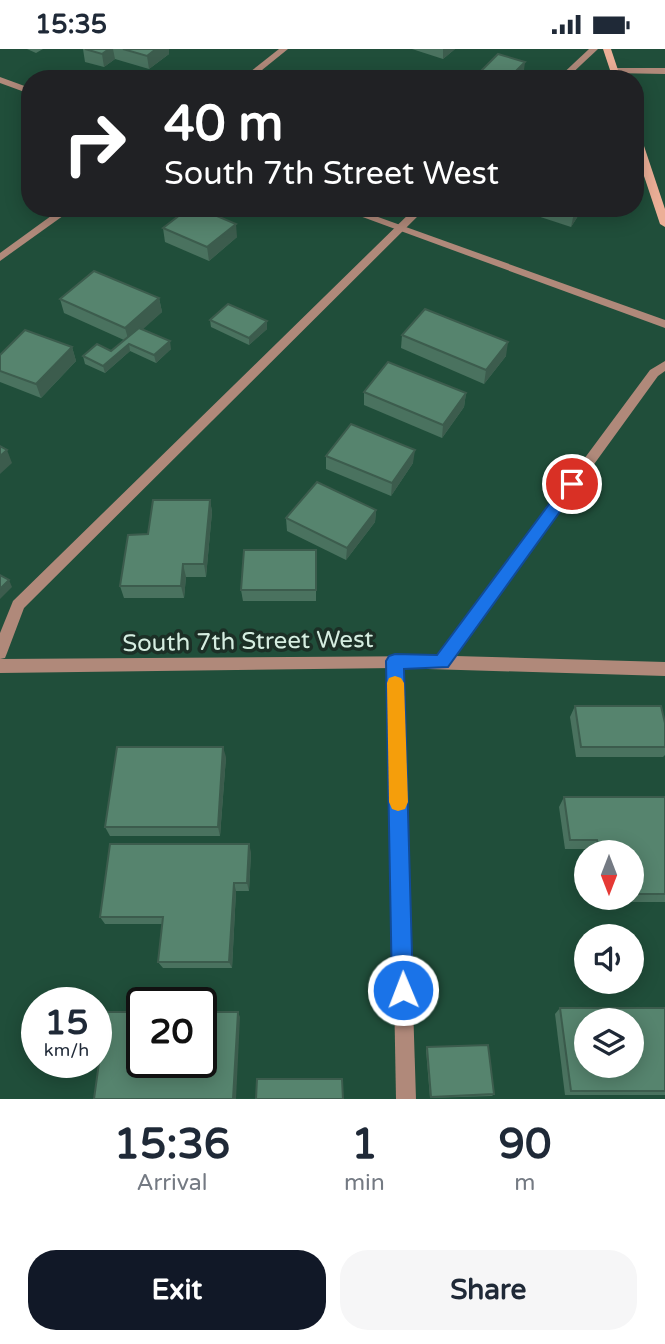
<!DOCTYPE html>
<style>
:root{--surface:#fff;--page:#f6f6f7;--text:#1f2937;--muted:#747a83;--accent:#111827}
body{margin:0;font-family:"Varela Round",sans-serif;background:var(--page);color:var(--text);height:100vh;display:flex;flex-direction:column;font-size:26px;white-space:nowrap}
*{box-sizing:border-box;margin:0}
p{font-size:23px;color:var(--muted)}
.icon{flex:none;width:38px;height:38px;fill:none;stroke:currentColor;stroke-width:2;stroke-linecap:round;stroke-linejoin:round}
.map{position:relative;height:1050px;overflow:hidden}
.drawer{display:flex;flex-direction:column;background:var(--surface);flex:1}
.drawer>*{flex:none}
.banner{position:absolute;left:21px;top:21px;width:623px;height:147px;border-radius:28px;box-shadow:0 4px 18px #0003;background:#202124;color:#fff;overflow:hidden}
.needle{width:46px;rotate:180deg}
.buttons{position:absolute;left:574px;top:791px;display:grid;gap:14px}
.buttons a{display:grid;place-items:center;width:70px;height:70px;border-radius:50%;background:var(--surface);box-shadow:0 4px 18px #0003;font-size:35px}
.speed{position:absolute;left:21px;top:938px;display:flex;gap:14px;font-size:35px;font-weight:700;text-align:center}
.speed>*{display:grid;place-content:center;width:91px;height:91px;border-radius:50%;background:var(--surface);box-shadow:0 4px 18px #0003;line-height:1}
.speed small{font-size:18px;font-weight:400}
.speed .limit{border:4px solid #111;border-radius:10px;background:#fff;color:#111}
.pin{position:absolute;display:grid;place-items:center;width:60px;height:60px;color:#fff;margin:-30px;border:4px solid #fff;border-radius:50%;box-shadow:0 2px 7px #0007}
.me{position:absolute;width:77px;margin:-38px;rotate:359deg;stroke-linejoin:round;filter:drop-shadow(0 0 5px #0008)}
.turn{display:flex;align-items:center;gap:24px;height:147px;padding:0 28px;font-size:32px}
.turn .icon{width:91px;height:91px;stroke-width:2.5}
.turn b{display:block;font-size:49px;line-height:60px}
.eta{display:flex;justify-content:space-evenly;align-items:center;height:119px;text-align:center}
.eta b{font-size:42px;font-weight:800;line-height:49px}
.cta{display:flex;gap:14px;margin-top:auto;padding:14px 28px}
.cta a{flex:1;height:80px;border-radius:28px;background:var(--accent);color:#fff;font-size:28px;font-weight:800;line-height:80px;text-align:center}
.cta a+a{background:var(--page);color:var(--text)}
.status{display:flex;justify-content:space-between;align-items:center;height:49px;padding:0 35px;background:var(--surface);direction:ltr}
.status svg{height:19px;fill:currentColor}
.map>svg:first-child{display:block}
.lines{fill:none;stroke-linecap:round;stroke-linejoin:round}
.service{fill:#b0897a;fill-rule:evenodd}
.minor{fill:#b0897a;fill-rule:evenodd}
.secondary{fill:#ecaf97;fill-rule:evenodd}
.wall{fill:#4a725f}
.shaded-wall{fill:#3c5c4d}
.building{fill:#56846e;stroke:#3c5c4d;stroke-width:2;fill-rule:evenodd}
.route{fill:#1a73e8;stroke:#114b97;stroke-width:2}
.slow{fill:#f59e0b}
.labels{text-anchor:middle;stroke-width:7;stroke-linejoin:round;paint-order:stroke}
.street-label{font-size:24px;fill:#d5ede0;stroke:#1c2f26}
</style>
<div class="status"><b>15:35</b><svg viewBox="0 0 49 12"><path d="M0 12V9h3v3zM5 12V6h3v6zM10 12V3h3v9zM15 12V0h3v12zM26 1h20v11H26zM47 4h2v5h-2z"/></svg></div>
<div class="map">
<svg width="665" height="1050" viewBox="0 0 665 1050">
<rect width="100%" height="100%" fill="#204e3a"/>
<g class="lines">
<g class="service">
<polygon points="589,0 598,0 566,30 557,30"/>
<polygon points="615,19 665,19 665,25 612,24 612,20"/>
<polygon points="415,159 426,159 24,559 7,604 5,609 0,610 0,584 13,552"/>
<polygon points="395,605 400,607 402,612 416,1050 396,1050 388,612 390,607"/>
</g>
<g class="minor">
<polygon points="279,0 288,0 251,30 241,30"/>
<polygon points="0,28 30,39 30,45 0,34"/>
<polygon points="62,159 74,159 0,212 0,204"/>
<polygon points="338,159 353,159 665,271 665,279"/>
<polygon points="665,312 665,322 658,327 455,607 665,613 665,627 395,619 0,624 0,610 438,607 650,321"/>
</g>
<g class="secondary">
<polygon points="603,0 611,0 621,30 613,30"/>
<polygon points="635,82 640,85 665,160 665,178 660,175 635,100"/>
</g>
</g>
<g class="wall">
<polygon points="27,0 43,0 36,4"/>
<polygon points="83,0 169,0 169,5 149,20 115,10 104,18 85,13"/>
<polygon points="412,0 455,0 443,10"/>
<polygon points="524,21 515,30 479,30 480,23"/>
<polygon points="513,159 583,159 571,178"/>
<polygon points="163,179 237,188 209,212 165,193"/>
<polygon points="159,249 162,263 142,280 171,300 156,314 130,302 105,324 85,315 83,307 111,302 124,291 64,264 60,250"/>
<polygon points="210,271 267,272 267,280 249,296 211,278"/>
<polygon points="402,286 506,307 484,335 401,299"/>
<polygon points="72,298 76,312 41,349 0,333 0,306"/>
<polygon points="364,343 466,344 464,358 442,389 364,356"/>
<polygon points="326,407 413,414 391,447 326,420"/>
<polygon points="210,451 212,463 206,528 186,528 184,549 124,549 120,537 148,485"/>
<polygon points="376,461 375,473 346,511 287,482 286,469"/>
<polygon points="316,501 316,552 243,552 241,541"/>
<polygon points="575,657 665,674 665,706 663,708 576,708 570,668"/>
<polygon points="226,708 220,787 110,787 105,778"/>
<polygon points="564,748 665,748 665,853 600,853 599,849 632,849 632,803 592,803 591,800 565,800 559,758"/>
<polygon points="251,803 249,842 236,842 232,919 163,919 158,913 162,875 105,875 100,868"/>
<polygon points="560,959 665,959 665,1046 565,1046 555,965"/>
<polygon points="427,998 494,1045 492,1047 430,1049 426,1001"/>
</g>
<g class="shaded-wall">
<polygon points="109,0 113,0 115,10 104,18 102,5"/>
<polygon points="156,0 169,0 169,5 149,20 147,7"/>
<polygon points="443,0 455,0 443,10"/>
<polygon points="525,13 524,21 515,30 508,30"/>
<polygon points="577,159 583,159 571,178 574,164"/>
<polygon points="236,175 237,188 209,212 207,198"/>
<polygon points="159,249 162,263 129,293 125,279"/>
<polygon points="267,272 267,280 249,296 249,289"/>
<polygon points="170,292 171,300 156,314 154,306"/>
<polygon points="508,293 506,307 484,335 486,321"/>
<polygon points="129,295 130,302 105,324 103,317"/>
<polygon points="72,298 76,312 41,349 36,335"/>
<polygon points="466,344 464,358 442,389 443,376"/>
<polygon points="7,401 12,414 0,425 0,407"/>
<polygon points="415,401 413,414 391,447 392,434"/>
<polygon points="210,451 212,463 206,528 204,515"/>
<polygon points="376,461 375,473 346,511 347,499"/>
<polygon points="183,515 186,528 184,549 181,537"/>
<polygon points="9,531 12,538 0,550 0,540"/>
<polygon points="223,698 226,708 220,787 218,778"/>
<polygon points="249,795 251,803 249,842 247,834"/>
<polygon points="234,834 236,842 232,919 229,913"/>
<polygon points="238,963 240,968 236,1050 233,1050"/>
</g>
<g class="building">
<polygon points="85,0 109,0 102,5"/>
<polygon points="123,0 156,0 147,7"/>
<polygon points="498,5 525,13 508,30 504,30 480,23"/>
<polygon points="189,159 198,159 236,175 207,198 163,179"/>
<polygon points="559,159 577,159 574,164"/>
<polygon points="94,222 159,249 125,279 60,250"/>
<polygon points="228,255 267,272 249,289 210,271"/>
<polygon points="425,260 508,293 486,321 402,286"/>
<polygon points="139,279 170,292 154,306 129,295 103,317 83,307 97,295 111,302"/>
<polygon points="25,281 72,298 36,335 0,322 0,306"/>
<polygon points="388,313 466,344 443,376 364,343"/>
<polygon points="351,375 415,401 392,434 326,407"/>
<polygon points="0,397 7,401 0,407"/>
<polygon points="317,433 376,461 347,499 286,469"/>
<polygon points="153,451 210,451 204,515 183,515 181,537 120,537 128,486 148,485"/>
<polygon points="244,501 316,501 316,541 241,541"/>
<polygon points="0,526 9,531 0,540"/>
<polygon points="575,657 661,657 665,674 665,698 581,698"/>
<polygon points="117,698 223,698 218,778 105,778"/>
<polygon points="564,748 665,748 665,845 632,845 632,803 599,803 597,791 570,791"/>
<polygon points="110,795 249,795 247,834 234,834 229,913 158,913 163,868 100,868"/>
<path d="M560 959H665V1042H571ZM586 971H632V1017H586Z"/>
<polygon points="106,963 142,963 142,1013 201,1013 201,963 238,963 233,1050 94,1050"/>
<polygon points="488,996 494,1045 431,1048 427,998"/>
<polygon points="257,1030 342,1030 343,1050 256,1050"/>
</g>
<polygon class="route" points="572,430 580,435 577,439 448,618 404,620 413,941 410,948 403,951 395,948 392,941 386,612 389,607 395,605 437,606 567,431"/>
<polygon class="slow" points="395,627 401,629 404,634 408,753 405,760 398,762 392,760 389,753 387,634 389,629"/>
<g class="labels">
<g class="street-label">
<text transform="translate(248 592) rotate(-1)" y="8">South 7th Street West</text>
</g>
</g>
</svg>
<div class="buttons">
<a><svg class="needle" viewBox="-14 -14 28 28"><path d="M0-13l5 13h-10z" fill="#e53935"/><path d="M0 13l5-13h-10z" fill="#747a83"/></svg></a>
<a><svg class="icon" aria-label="sound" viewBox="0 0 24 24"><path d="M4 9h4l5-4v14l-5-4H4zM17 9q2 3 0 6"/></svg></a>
<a><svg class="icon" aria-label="layers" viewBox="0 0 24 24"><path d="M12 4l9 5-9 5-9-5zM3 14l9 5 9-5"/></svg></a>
</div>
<div class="speed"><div>15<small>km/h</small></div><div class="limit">20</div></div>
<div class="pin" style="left:572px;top:435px;background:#d93025"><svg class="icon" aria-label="arrive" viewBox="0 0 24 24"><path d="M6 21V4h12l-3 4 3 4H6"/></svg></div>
<svg class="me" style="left:403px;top:941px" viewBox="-20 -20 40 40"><circle r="17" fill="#1a73e8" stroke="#fff" stroke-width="3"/><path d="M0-11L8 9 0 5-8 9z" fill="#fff"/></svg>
<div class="banner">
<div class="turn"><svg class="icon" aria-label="right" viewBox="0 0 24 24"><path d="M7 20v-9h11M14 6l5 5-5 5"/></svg><div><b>40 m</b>South 7th Street West</div></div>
</div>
</div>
<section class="drawer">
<div class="eta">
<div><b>15:36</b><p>Arrival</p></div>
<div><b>1</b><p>min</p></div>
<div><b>90</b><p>m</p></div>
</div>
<div class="cta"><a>Exit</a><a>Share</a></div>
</section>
